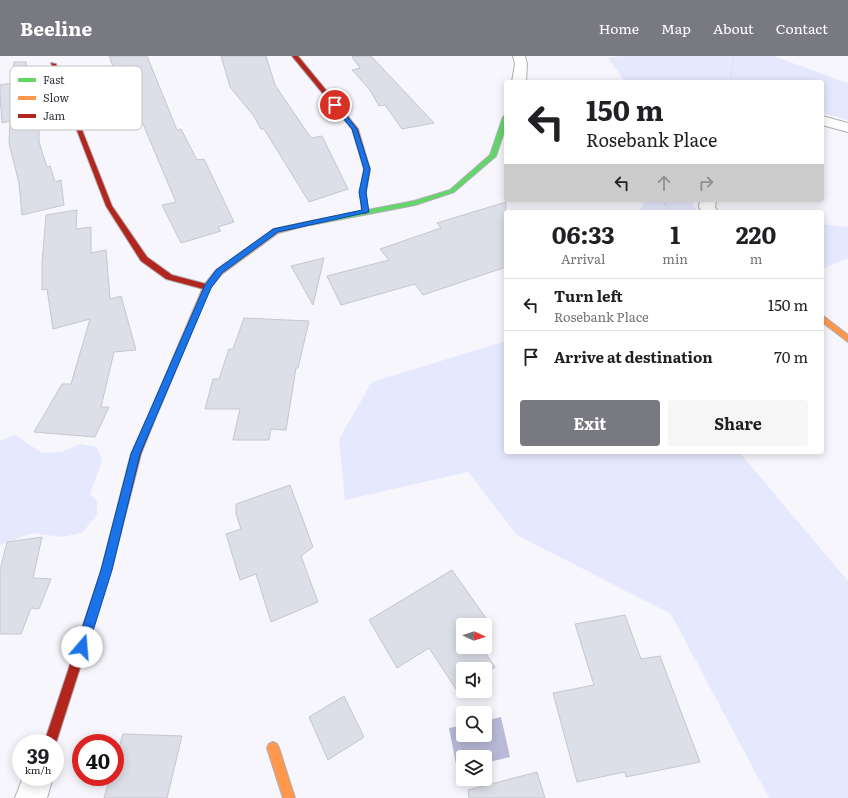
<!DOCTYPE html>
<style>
:root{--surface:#fff;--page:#f6f6f6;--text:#202124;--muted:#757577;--line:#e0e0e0;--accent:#797982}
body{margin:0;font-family:Literata,serif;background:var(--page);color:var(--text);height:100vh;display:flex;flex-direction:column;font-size:15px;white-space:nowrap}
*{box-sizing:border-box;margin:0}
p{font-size:13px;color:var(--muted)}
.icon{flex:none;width:22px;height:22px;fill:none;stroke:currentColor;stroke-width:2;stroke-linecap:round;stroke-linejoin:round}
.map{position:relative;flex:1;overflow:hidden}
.side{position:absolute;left:504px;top:154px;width:320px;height:244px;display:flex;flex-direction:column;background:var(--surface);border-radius:4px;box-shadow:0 2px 10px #0003}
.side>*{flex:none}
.banner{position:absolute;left:504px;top:24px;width:320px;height:122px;border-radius:4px;box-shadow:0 2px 10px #0003;background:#fff;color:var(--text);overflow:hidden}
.needle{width:26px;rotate:94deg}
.buttons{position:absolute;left:456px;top:562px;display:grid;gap:8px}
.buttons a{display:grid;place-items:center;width:36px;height:36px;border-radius:4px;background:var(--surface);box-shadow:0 2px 10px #0003;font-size:20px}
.speed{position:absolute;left:12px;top:678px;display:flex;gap:8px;font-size:20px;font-weight:700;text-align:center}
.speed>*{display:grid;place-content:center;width:52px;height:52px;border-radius:50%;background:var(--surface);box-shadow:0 2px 10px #0003;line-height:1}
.speed small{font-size:10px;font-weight:400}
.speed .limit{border:6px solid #d22;background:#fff;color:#111}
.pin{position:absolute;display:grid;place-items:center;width:34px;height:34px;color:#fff;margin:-17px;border:2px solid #fff;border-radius:50%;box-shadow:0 1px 4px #0007}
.me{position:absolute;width:44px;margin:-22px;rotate:18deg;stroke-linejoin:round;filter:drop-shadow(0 0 3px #0008)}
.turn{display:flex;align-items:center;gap:14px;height:84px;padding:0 16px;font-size:18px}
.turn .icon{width:52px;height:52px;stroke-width:2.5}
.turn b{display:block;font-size:28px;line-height:34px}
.lanes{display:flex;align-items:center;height:38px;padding:0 16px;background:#0003;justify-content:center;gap:20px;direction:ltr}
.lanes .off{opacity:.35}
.eta{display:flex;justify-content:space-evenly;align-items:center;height:68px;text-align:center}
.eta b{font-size:24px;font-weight:700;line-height:28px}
.button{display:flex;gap:8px;margin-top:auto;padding:8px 16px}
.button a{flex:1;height:46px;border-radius:4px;background:var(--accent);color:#fff;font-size:16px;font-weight:700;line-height:46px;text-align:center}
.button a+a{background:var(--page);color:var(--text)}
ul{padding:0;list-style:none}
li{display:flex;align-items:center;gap:12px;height:52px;padding:0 16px;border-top:1px solid var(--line)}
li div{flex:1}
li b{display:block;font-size:15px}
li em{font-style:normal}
header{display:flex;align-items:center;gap:24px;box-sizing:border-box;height:56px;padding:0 20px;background:var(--accent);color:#fff}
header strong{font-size:19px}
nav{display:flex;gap:22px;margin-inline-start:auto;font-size:14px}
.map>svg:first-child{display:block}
.green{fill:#e6e8fe}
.water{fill:#b8bad8}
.building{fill:#dcdee8;stroke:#c6c6ce}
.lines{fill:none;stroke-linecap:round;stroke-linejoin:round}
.street-casing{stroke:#aeb0b7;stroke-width:2}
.fast-casing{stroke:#aeb0b7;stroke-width:2}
.slow-casing{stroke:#aeb0b7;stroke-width:2}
.jam-casing{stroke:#aeb0b7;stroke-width:2}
.path-far1{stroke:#e2e2e4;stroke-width:1.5;stroke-dasharray:2.5 1.5;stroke-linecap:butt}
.path{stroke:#e2e2e4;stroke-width:2;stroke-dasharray:3 1.5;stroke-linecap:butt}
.street{fill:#fefeff;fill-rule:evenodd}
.fast{fill:#63d668;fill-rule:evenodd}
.slow{fill:#ff974d;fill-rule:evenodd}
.jam{fill:#b3261e;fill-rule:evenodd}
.route{fill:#1a73e8;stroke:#114b97}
.key{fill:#fff;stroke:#c2c3c6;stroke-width:1}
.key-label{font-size:11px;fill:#353640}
</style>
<header>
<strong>Beeline</strong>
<nav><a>Home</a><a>Map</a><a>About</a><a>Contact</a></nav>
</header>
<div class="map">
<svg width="848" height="742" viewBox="0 0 848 742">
<rect width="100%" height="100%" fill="#f6f6fc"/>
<g class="green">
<polygon points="622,0 773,0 848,27 848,64 822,57 822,26 625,26 608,2"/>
<polygon points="645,144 694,144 693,149 699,156 639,156"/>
<polygon points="822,168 848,171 848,202 822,213"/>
<polygon points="506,285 506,396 739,396 848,525 848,742 769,742 671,558 517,479 468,416 345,444 339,383 372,326"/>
<polygon points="15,379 42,397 62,396 80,388 97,391 102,405 90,438 97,446 97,458 83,476 63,481 32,477 0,489 0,385"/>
</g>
<polygon class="water" points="501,661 510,701 485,707 485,701 463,701 463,712 457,713 449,672 463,669 463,679 485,679 485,665"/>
<g class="building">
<polygon points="109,0 147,0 177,74 181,73 197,104 204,103 234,166 218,171 221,175 181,187 162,149 176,146 129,35 123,36"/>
<polygon points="221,0 266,0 275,29 311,82 322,80 348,133 309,146 264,73 261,73 253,59 230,31"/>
<polygon points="354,0 371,0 434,67 402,73 385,49 379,50 370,34 352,14 360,12 352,1"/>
<polygon points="14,6 26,6 34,67 39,66 39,86 47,111 50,110 55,126 61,124 64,149 22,159 19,127 9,87 10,65 2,67 0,38 0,29 13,27"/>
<polygon points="506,146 506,211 423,239 415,228 341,249 327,220 389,204 380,193 441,172 437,167"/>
<polygon points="77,154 76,173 91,171 91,197 106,194 110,243 121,240 136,294 114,296 101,351 109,351 95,381 34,376 62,328 71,328 90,263 53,273 47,233 42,234 42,207 46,159"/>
<polygon points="324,202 313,249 291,210"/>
<polygon points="244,262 309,265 298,312 296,312 286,374 271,373 269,384 233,384 240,353 205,353 213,323 219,323 229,293 233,293"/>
<polygon points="290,429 313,491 301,500 318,546 271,566 256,518 240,524 226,478 241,473 236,458 236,448"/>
<polygon points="42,481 33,522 51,523 39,553 31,552 21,578 0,578 0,514 7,486"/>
<polygon points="452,514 488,565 481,569 463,569 463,591 481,591 495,611 485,617 485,613 463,613 463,632 458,636 429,592 397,612 369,564"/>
<polygon points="625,559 641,603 660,600 700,706 626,721 625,716 577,726 553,637 594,629 575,568"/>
<polygon points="344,640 364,681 328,704 309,661"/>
<polygon points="123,678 182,680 167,742 104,742 110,721 115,721 115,705"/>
<polygon points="537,716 545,742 469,742 468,734"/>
</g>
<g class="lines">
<g class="street-casing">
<g id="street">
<polygon points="513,0 525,0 527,8 526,26 512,26 515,8"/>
<polygon points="822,60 848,67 848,76 822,69"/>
<polygon points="700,144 716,144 715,151 718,156 702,156 699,151"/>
<polygon points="23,721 53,721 47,742 15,742"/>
</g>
</g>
<g class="fast-casing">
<polygon id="fast" points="506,59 506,70 496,100 454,136 415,149 311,169 308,167 311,165 414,145 450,134 490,99 503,61"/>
</g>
<g class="slow-casing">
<g id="slow">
<polygon points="311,165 313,166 313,168 278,177 222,218 210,232 153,368 152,371 146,371 145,368 204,229 216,214 274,173"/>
<polygon points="822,259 848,279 848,286 822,266"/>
<polygon points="273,686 277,688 279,692 295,742 283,742 267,692 269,688"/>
</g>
</g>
<g class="jam-casing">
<g id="jam">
<polygon points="292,0 298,0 358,73 370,113 366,136 367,157 365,158 362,156 360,136 364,113 352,73"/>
<polygon points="51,7 56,8 112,150 147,201 172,219 210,229 210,233 207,234 166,223 141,205 106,150"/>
<polygon points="149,364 152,365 153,368 141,398 111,515 56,687 55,690 55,687 44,687 101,515 131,398 146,365"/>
</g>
</g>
<polyline class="path-far1" points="730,26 734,0"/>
<polyline class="path" points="661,144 672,156"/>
<use href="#street" class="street"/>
<use href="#fast" class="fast"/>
<use href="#slow" class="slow"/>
<use href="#jam" class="jam"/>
</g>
<polygon class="route" points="333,47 337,47 357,73 370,113 366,136 369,156 278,176 222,217 211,232 140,398 112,514 88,591 86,595 82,596 78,595 76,591 101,514 131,398 205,229 216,214 273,173 362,154 359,136 364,113 352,73 333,50"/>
<rect x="10" y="10" width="132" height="64" rx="6" class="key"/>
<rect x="18" y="22" width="18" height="4" fill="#63d668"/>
<rect x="18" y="40" width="18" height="4" fill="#ff974d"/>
<rect x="18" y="58" width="18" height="4" fill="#b3261e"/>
<g class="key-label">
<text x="43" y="28">Fast</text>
<text x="43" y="46">Slow</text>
<text x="43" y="64">Jam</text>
</g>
</svg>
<div class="buttons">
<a><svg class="needle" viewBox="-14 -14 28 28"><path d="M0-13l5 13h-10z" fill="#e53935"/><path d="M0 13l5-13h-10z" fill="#757577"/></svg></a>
<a><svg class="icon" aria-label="sound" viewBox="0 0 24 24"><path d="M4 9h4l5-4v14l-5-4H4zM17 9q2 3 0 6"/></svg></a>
<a><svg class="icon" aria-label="search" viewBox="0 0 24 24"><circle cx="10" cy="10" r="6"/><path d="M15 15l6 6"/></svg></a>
<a><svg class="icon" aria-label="layers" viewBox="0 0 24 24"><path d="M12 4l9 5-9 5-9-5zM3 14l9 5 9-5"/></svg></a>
</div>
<div class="speed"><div>39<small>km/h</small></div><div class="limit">40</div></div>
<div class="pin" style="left:335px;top:49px;background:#d93025"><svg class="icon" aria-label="arrive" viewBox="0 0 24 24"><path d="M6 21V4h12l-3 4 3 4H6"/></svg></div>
<svg class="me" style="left:82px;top:591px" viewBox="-20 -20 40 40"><circle r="19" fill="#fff"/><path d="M0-13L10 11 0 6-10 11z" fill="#1a73e8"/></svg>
<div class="banner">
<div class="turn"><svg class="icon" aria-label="left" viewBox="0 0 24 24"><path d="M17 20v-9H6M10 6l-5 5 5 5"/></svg><div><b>150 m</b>Rosebank Place</div></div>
<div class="lanes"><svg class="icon" aria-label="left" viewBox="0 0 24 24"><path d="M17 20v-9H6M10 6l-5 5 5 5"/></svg><svg class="icon off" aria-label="ahead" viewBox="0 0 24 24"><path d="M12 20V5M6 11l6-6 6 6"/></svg><svg class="icon off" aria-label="right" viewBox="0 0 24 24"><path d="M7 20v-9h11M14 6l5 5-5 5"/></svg></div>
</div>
<section class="side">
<div class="eta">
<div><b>06:33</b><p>Arrival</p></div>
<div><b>1</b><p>min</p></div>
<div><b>220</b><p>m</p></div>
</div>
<ul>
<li><svg class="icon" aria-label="left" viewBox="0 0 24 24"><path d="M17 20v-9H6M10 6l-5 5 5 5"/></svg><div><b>Turn left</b><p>Rosebank Place</p></div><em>150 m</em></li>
<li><svg class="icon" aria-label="arrive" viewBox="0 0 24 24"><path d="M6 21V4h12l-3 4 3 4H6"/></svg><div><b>Arrive at destination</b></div><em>70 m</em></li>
</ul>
<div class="button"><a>Exit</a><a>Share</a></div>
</section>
</div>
